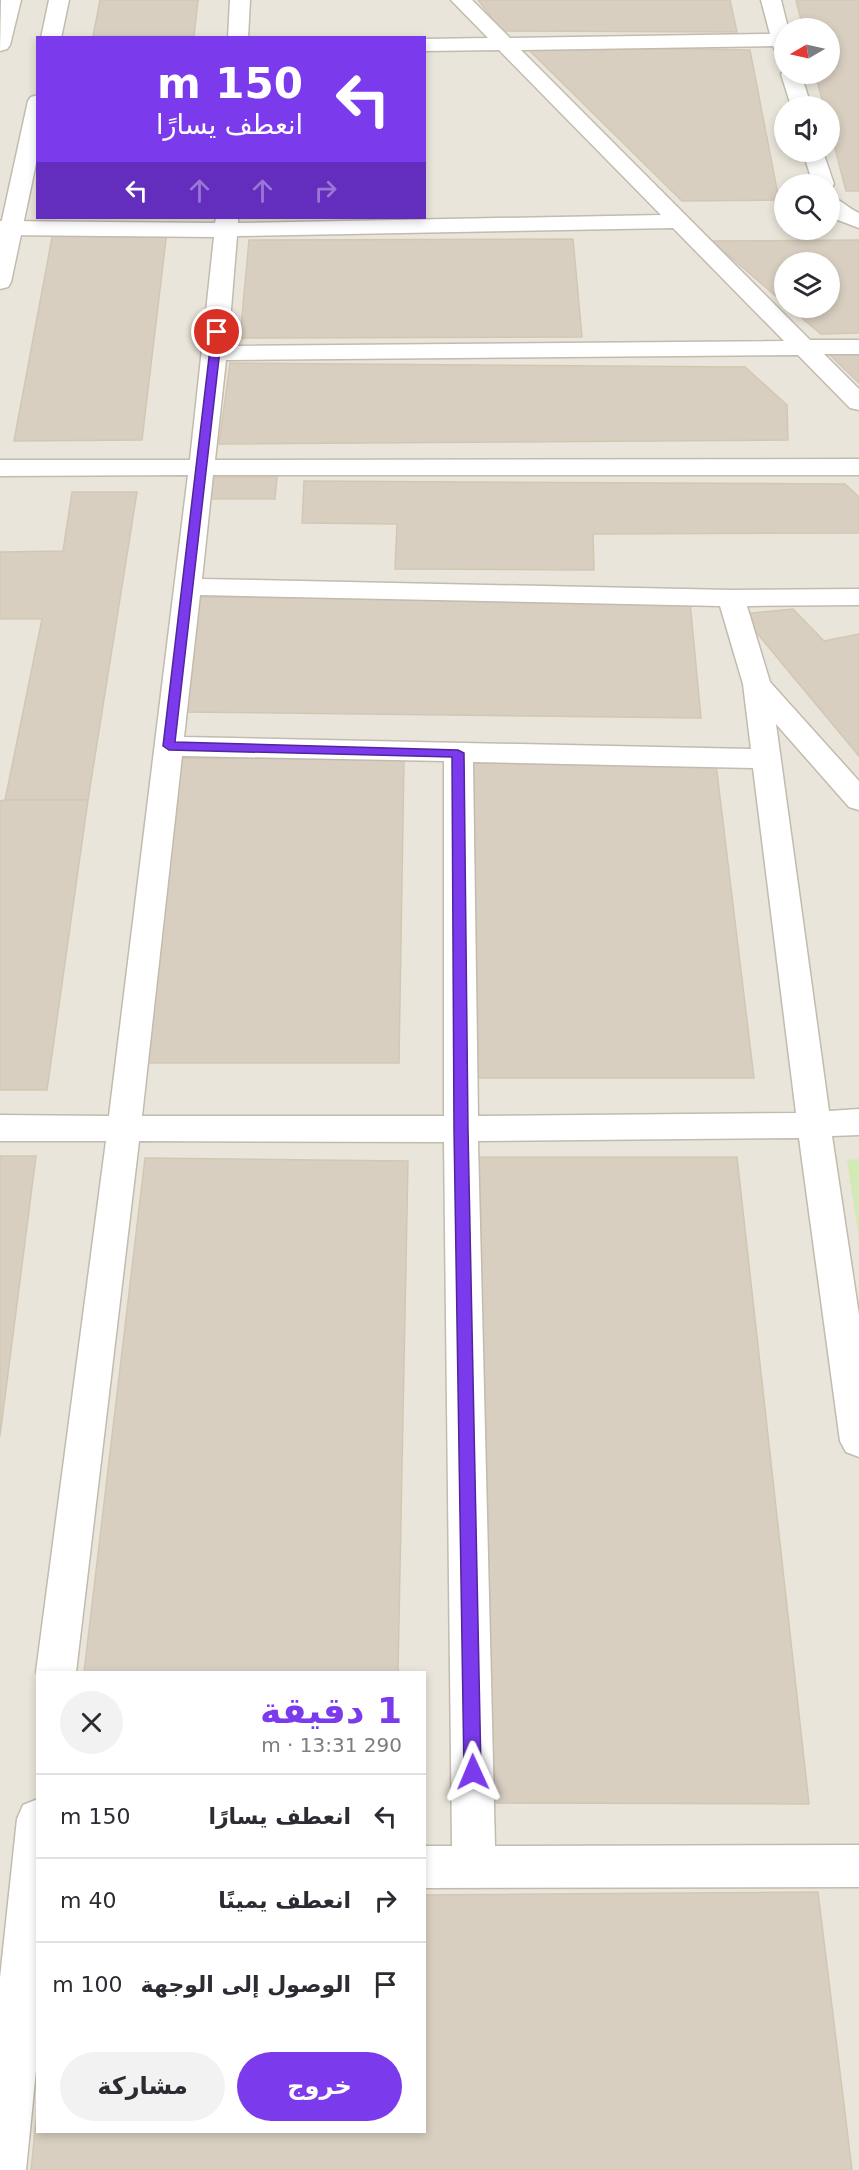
<!DOCTYPE html>
<html lang="ar">
<meta charset="utf-8">
<style>
:root{--surface:#fff;--page:#f2f2f3;--text:#2b2b33;--muted:#7c7c81;--line:#e1e1e2;--accent:#7c3aed}
body{margin:0;font-family:"DejaVu Sans",Vazirmatn,sans-serif;background:var(--page);color:var(--text);direction:rtl;height:100vh;display:flex;flex-direction:column;font-size:22px;white-space:nowrap}
*{box-sizing:border-box;margin:0}
p{font-size:20px;color:var(--muted)}
.icon{flex:none;width:33px;height:33px;fill:none;stroke:currentColor;stroke-width:2;stroke-linecap:round;stroke-linejoin:round}
.map{position:relative;flex:1;overflow:hidden;direction:ltr}
.drawer{position:absolute;left:36px;top:1671px;width:390px;height:462px;display:flex;flex-direction:column;background:var(--surface);border-radius:0px;box-shadow:0 3px 9px #0003;direction:rtl}
.drawer>*{flex:none}
.banner{position:absolute;left:36px;top:36px;width:390px;height:183px;border-radius:0px;box-shadow:0 3px 9px #0003;direction:rtl;background:#7c3aed;color:#fff;overflow:hidden}
.needle{width:39px;rotate:261deg}
.tools{position:absolute;left:774px;top:18px;display:grid;gap:12px}
.tools a{display:grid;place-items:center;width:66px;height:66px;border-radius:50%;background:var(--surface);box-shadow:0 3px 9px #0003;font-size:30px}
.pin{position:absolute;display:grid;place-items:center;width:51px;height:51px;color:#fff;margin:-26px;border:3px solid #fff;border-radius:50%;box-shadow:0 2px 6px #0007}
.me{position:absolute;width:66px;margin:-33px;rotate:359deg;stroke-linejoin:round;filter:drop-shadow(0 0 4px #0008)}
.turn{display:flex;align-items:center;gap:21px;height:126px;padding:0 24px;font-size:27px}
.turn .icon{width:78px;height:78px;stroke-width:2.5}
.turn b{display:block;font-size:42px;line-height:51px}
.lanes{display:flex;align-items:center;height:57px;padding:0 24px;background:#0003;justify-content:center;gap:30px;direction:ltr}
.lanes .off{opacity:.35}
.round{display:grid;place-items:center;flex:none;width:63px;height:63px;border-radius:32px;background:var(--page)}
.summary{display:flex;align-items:center;justify-content:space-between;height:102px;padding:0 24px}
h1{font-size:36px;font-weight:700;line-height:45px;color:var(--accent)}
.button{display:flex;gap:12px;margin-top:auto;padding:12px 24px}
.button a{flex:1;height:69px;border-radius:36px;background:var(--accent);color:#fff;font-size:24px;font-weight:700;line-height:69px;text-align:center}
.button a+a{background:var(--page);color:var(--text)}
ul{padding:0;list-style:none}
li{display:flex;align-items:center;gap:18px;height:84px;padding:0 24px;border-top:2px solid var(--line)}
li div{flex:1}
li b{display:block;font-size:22px}
li em{font-style:normal}
.map>svg:first-child{display:block}
.residential{fill:#eae5da;fill-rule:evenodd}
.green{fill:#d2eab5}
.building{fill:#d8cfc1;stroke:#d3c7b4;stroke-width:1.5}
.lines{fill:none;stroke-linecap:round;stroke-linejoin:round}
.minor-casing{stroke:#c2bbae;stroke-width:3}
.tertiary-casing{stroke:#c2bbae;stroke-width:3}
.minor{fill:#fff;fill-rule:evenodd}
.tertiary{fill:#fff;fill-rule:evenodd}
.route{fill:#7c3aed;stroke:#51269a;stroke-width:1.5}
</style>
<div class="map">
<svg width="859" height="2170" viewBox="0 0 859 2170">
<rect width="100%" height="100%" fill="#f6f3ec"/>
<path class="residential" d="M0 0H859V2170H0ZM784 28H830V74H784ZM38 38H424V218H38ZM784 106H830V152H784ZM784 184H830V230H784ZM784 262H830V308H784ZM38 1672H424V2132H38Z"/>
<polygon class="green" points="859,1159 859,1239 847,1160"/>
<g class="building">
<polygon points="100,0 198,0 194,36 93,36"/>
<polygon points="478,0 730,0 737,32 502,31"/>
<polygon points="796,0 859,0 859,191 846,191 830,129 830,106 824,106 815,74 830,74 830,28 803,28"/>
<polygon points="525,46 750,50 779,200 682,201"/>
<polygon points="167,231 142,440 14,441 53,232"/>
<polygon points="573,239 582,337 240,338 249,240"/>
<polygon points="859,240 859,333 821,334 790,308 830,308 830,262 784,262 784,303 712,241"/>
<polygon points="827,352 859,353 859,383"/>
<polygon points="230,363 745,367 787,405 788,440 219,444"/>
<polygon points="200,477 277,477 275,499 197,499"/>
<polygon points="304,481 845,484 859,497 859,533 593,534 594,570 395,569 397,524 302,523"/>
<polygon points="72,492 137,492 88,800 5,800 42,619 0,619 0,552 63,551"/>
<polygon points="200,597 690,602 701,718 185,712"/>
<polygon points="793,609 824,641 859,634 859,756 741,614"/>
<polygon points="181,758 404,759 399,1063 148,1063"/>
<polygon points="471,763 716,764 754,1078 476,1078"/>
<polygon points="5,800 88,800 47,1090 0,1090 0,801"/>
<polygon points="0,1156 36,1156 0,1436"/>
<polygon points="478,1157 737,1157 809,1804 489,1803"/>
<polygon points="145,1158 408,1161 398,1672 84,1672"/>
<polygon points="818,1892 852,2170 31,2170 38,2102 38,2132 424,2132 424,1895"/>
</g>
<g class="lines">
<g class="minor-casing">
<g id="minor">
<polygon points="230,0 250,0 248,38 228,38"/>
<path d="M451 0H472L510 38 770 34 761 0H781L788 28H784V56L777 54 773 46 521 50 810 340H859V354H824L859 389V410L850 408 798 355 226 360 215 460 859 459V475H213L202 579 731 590 859 589V605L747 606 770 682 859 781V810L849 807 776 724 829 1111 859 1109V1135L832 1136 859 1315V1457L846 1452 840 1441 799 1138 478 1141 495 1846 859 1845V1887L424 1888V1846H452L444 1142 139 1141 76 1672H38V1676L36 1672 106 1141H0V1115L109 1116 188 475 0 476V460H190L214 237 0 235V221L215 223 216 218H238V223L661 215 499 50 424 51V39L488 38ZM673 228 784 341 228 346 237 236ZM200 595 720 606 743 684 751 749 184 737ZM182 756 444 761V1116H142ZM473 762 753 768 796 1113 478 1116Z"/>
<polygon points="784,70 784,74 801,74 811,106 791,106 781,74"/>
<polygon points="803,152 823,152 834,184 831,189 830,184 813,184"/>
<path d="M830 196C840 199 848 208 859 213V228L830 217Z"/>
<polygon points="38,1799 38,2050 26,2170 0,2170 0,1978 17,1819 23,1805"/>
</g>
</g>
<g class="tertiary-casing">
<g id="tertiary">
<polygon points="1,0 21,0 10,45 7,49 0,51"/>
<polygon points="49,0 69,0 61,38 41,38"/>
<polygon points="38,95 38,154 11,282 8,287 0,289 0,229 28,101 31,97"/>
</g>
</g>
<use href="#minor" class="minor"/>
<use href="#tertiary" class="tertiary"/>
</g>
<polygon class="route" points="217,329 222,332 175,742 458,750 464,753 468,1129 481,1772 479,1778 473,1780 467,1778 464,1772 454,1129 452,757 169,750 163,746 212,332"/>
</svg>
<div class="tools">
<a><svg class="needle" viewBox="-14 -14 28 28"><path d="M0-13l5 13h-10z" fill="#e53935"/><path d="M0 13l5-13h-10z" fill="#7c7c81"/></svg></a>
<a><svg class="icon" aria-label="sound" viewBox="0 0 24 24"><path d="M4 9h4l5-4v14l-5-4H4zM17 9q2 3 0 6"/></svg></a>
<a><svg class="icon" aria-label="search" viewBox="0 0 24 24"><circle cx="10" cy="10" r="6"/><path d="M15 15l6 6"/></svg></a>
<a><svg class="icon" aria-label="layers" viewBox="0 0 24 24"><path d="M12 4l9 5-9 5-9-5zM3 14l9 5 9-5"/></svg></a>
</div>
<div class="pin" style="left:217px;top:332px;background:#d93025"><svg class="icon" aria-label="arrive" viewBox="0 0 24 24"><path d="M6 21V4h12l-3 4 3 4H6"/></svg></div>
<svg class="me" style="left:473px;top:1772px" viewBox="-20 -20 40 40"><path d="M0-17L14 15 0 8-14 15z" fill="#7c3aed" stroke="#fff" stroke-width="4"/></svg>
<div class="banner">
<div class="turn"><svg class="icon" aria-label="left" viewBox="0 0 24 24"><path d="M17 20v-9H6M10 6l-5 5 5 5"/></svg><div><b>150 m</b>انعطف يسارًا</div></div>
<div class="lanes"><svg class="icon" aria-label="left" viewBox="0 0 24 24"><path d="M17 20v-9H6M10 6l-5 5 5 5"/></svg><svg class="icon off" aria-label="ahead" viewBox="0 0 24 24"><path d="M12 20V5M6 11l6-6 6 6"/></svg><svg class="icon off" aria-label="ahead" viewBox="0 0 24 24"><path d="M12 20V5M6 11l6-6 6 6"/></svg><svg class="icon off" aria-label="right" viewBox="0 0 24 24"><path d="M7 20v-9h11M14 6l5 5-5 5"/></svg></div>
</div>
<section class="drawer">
<div class="summary"><div><h1>1 دقيقة</h1><p>290 m · 13:31</p></div><a class="round"><svg class="icon" aria-label="close" viewBox="0 0 24 24"><path d="M6 6l12 12M18 6L6 18"/></svg></a></div>
<ul>
<li><svg class="icon" aria-label="left" viewBox="0 0 24 24"><path d="M17 20v-9H6M10 6l-5 5 5 5"/></svg><div><b>انعطف يسارًا</b></div><em>150 m</em></li>
<li><svg class="icon" aria-label="right" viewBox="0 0 24 24"><path d="M7 20v-9h11M14 6l5 5-5 5"/></svg><div><b>انعطف يمينًا</b></div><em>40 m</em></li>
<li><svg class="icon" aria-label="arrive" viewBox="0 0 24 24"><path d="M6 21V4h12l-3 4 3 4H6"/></svg><div><b>الوصول إلى الوجهة</b></div><em>100 m</em></li>
</ul>
<div class="button"><a>خروج</a><a>مشاركة</a></div>
</section>
</div>
